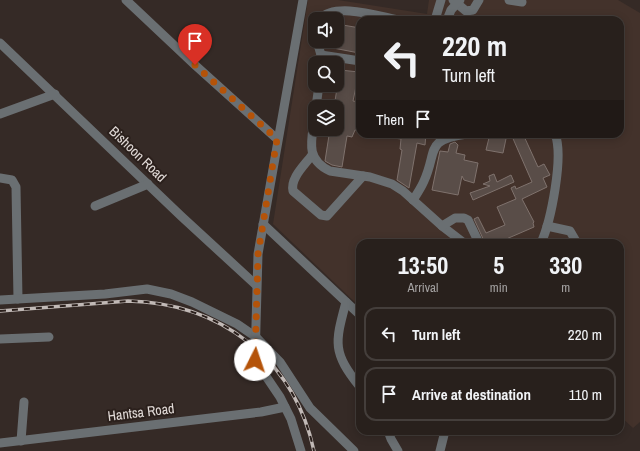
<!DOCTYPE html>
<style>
:root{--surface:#28201c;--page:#302825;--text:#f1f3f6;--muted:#a5a3a3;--line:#443e3b}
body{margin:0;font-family:"Archivo Narrow",sans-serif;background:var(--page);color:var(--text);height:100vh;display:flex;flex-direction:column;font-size:15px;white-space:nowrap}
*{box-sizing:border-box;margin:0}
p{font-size:13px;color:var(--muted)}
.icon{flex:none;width:22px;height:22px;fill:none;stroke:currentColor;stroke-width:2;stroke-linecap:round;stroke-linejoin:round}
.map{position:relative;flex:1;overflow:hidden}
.drawer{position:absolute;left:356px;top:239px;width:268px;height:196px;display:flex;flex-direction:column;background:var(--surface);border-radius:12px;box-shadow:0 2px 10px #0003,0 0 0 1px var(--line)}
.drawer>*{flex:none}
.top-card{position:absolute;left:356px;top:16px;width:268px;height:122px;border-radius:12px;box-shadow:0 2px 10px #0003,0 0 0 1px var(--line);background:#28201c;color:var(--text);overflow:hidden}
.buttons{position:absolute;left:308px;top:12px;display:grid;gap:8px}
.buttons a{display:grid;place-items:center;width:36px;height:36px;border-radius:8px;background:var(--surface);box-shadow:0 2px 10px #0003,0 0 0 1px var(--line);font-size:20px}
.pin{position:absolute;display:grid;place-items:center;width:34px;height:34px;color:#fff;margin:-41px -17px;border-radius:50% 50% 50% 0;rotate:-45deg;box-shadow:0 0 4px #0007}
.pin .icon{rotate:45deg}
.me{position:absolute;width:44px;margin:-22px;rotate:4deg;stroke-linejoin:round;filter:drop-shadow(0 0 3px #0008)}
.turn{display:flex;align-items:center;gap:14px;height:84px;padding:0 20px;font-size:18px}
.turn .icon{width:52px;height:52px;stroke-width:2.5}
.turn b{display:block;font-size:28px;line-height:34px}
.then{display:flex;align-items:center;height:38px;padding:0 20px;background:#0003;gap:8px;font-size:15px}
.eta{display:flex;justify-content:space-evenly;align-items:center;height:68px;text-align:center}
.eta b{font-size:24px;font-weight:700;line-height:28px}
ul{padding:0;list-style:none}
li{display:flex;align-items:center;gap:12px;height:54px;margin:0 8px 6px;padding:0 12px;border:2px solid var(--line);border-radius:12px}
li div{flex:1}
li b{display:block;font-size:15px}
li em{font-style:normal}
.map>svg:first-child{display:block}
.built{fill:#43322b;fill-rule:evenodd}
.building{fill:#594d48;stroke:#7f726d}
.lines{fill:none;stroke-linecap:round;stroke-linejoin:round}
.minor{stroke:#6a6f72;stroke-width:9}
.rail-casing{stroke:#c1b9b6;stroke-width:3.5}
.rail{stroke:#2b201c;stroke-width:2;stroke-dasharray:6;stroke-linecap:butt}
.route{stroke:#b45309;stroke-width:7;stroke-dasharray:0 12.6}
.labels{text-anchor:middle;stroke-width:4;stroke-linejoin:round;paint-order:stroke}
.street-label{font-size:14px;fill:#e0d9d6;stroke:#2b201c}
</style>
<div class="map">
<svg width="640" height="451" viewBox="0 0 640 451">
<rect width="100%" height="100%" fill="#352a26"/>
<path class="built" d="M308 0H338L427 14 429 0H618L640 13V422L633 428 620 416V243H360V307L273 224ZM315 19H337V41H315ZM360 20H620V134H360ZM315 63H337V85H315ZM315 107H337V129H315Z"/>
<g class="building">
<polygon points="337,24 360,28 359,53 328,47 330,41 337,41"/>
<polygon points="340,70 359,72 353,101 359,102 356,118 360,119 360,130 355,130 352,137 347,136 342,167 332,165 325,161 330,129 337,129 337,107 334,107"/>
<polygon points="386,134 426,134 425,145 417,143 409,188 397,180 402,150 400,149 401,139 386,137"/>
<polygon points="490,134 507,134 503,153 486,150"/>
<polygon points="511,134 523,134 538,167 544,164 550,175 543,178 547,187 522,199 534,222 533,223 534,227 504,240 506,243 485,243 474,219 478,217 486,233 505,225 497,207 516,199 511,188 515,186 516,189 532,182"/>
<polygon points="455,142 458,145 456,153 465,155 464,160 478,163 474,183 464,180 462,176 458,195 432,190 440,151 448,152 450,144"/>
<polygon points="494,174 497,182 511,175 514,182 473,200 470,193 490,186 483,184 490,181 489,176"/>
</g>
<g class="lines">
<g class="minor">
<polyline points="126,0 195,65 277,139"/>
<polyline points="453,0 466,11 473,10 479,0"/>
<polyline points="509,0 522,2"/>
<path d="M320 19C335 2 378 16 399 20"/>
<polyline points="435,20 441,0"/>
<polyline points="447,20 451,10 460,0"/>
<polyline points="317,41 321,55 321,63"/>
<polyline points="0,43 181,216 256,285"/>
<polyline points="321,55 360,61"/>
<polyline points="316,107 319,85"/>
<polyline points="0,114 55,94"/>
<path d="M315 115C312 139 304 159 330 171L370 177 392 184 403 191 442 226 464 243"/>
<path d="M312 155C305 165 290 178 293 191L321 215 327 216 363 176"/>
<polyline points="0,178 12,180 16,187 18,299"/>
<path d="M413 200C417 194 421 188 424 181 438 150 424 140 467 134"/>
<polyline points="95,206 148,184"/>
<polyline points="263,224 360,315"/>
<polyline points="442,226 455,218 464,218 468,220 479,243"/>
<polyline points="547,226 570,231 577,243"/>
<polyline points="528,243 538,243"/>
<path d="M541 243C551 221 564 156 555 134"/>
<polyline points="0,300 105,294 147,289 171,294 192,302 237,324 256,337 280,362 310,408 354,451"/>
<path d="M346 302C335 343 332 352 360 387"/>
<polyline points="0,339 49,337"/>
<polyline points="388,431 391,439 398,451"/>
<polyline points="21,441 24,402"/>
<polyline points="0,443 261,412 285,407"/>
<polyline points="301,451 291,419 280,397 255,360 258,254 303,0"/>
<polyline points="440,451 445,431"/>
</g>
<g class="rail-casing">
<path id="rail" d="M0 311 128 301C221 303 294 359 314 451"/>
</g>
<use href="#rail" class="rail"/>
</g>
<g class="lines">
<polyline class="route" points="195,65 277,139 258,254 255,360"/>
</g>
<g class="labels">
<g class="street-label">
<text transform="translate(138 154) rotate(44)" y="5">Bishoon Road</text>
<text transform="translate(141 412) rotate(-7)" y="5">Hantsa Road</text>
</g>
</g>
</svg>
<div class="buttons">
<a><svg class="icon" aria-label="sound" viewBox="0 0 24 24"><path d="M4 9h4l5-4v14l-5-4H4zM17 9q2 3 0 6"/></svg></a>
<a><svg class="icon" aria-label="search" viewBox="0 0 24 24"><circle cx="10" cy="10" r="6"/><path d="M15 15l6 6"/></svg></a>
<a><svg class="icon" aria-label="layers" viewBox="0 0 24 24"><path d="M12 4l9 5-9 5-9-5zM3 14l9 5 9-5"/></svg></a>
</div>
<div class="pin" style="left:195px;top:65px;background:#d93025"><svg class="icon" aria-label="arrive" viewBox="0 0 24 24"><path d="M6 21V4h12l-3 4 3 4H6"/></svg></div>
<svg class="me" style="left:255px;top:360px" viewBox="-20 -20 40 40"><circle r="19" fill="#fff"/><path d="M0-13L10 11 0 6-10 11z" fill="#b45309"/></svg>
<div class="top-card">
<div class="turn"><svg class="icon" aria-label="left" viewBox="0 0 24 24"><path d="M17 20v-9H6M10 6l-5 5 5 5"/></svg><div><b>220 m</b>Turn left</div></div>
<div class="then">Then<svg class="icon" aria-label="arrive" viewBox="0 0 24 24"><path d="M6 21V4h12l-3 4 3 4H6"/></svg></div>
</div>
<section class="drawer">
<div class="eta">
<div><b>13:50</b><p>Arrival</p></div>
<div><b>5</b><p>min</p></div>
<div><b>330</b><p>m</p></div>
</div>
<ul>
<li><svg class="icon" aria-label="left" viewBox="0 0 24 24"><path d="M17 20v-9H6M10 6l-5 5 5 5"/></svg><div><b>Turn left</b></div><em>220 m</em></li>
<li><svg class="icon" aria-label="arrive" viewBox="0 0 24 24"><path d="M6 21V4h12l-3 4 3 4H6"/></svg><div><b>Arrive at destination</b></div><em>110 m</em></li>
</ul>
</section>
</div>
